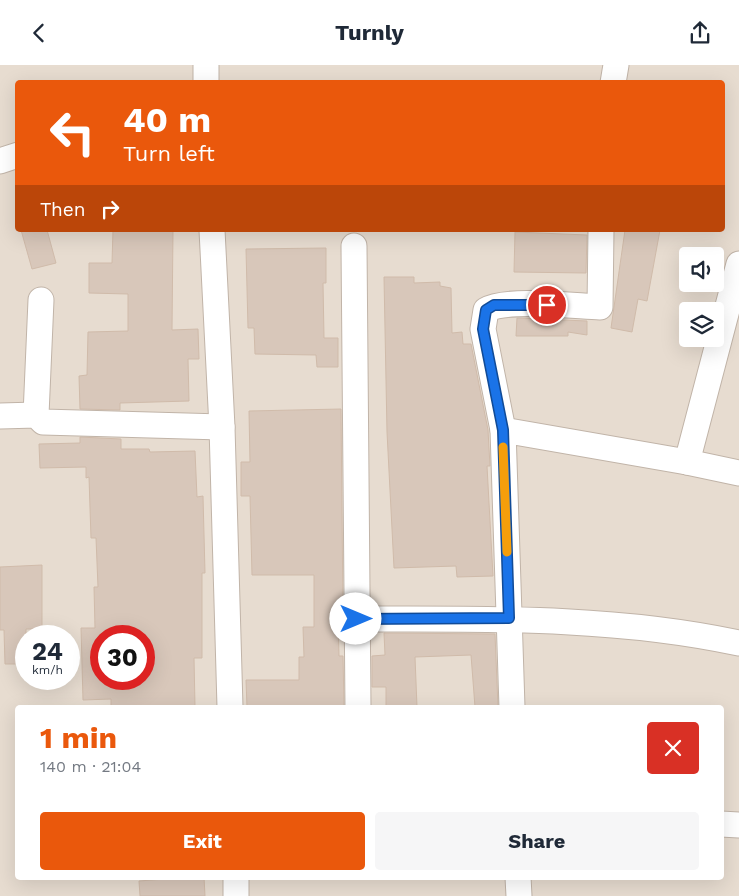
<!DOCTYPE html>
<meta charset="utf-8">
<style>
:root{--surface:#fff;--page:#f6f6f7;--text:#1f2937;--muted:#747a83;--accent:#ea580c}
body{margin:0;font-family:"Work Sans",sans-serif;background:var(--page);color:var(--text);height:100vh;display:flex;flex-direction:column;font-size:19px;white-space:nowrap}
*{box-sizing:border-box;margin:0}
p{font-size:16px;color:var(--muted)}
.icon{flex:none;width:28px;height:28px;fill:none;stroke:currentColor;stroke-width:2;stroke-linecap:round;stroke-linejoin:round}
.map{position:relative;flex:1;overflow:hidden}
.sheet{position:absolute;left:15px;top:640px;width:709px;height:175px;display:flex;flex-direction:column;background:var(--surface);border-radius:5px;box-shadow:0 5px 20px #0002}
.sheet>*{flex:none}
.top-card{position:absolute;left:15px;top:15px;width:710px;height:152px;border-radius:5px;box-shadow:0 5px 20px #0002;background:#ea580c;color:#fff;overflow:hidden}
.buttons{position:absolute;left:679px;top:182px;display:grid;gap:10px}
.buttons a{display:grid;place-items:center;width:45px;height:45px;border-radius:5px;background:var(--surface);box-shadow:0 5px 20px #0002;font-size:25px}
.speed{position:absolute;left:15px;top:560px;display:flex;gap:10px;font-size:25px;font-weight:700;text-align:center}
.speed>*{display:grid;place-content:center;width:65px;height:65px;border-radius:50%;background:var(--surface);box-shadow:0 5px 20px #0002;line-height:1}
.speed small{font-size:12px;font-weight:400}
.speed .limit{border:8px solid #d22;background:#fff;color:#111}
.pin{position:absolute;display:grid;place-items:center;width:42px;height:42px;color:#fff;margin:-21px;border:2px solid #fff;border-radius:50%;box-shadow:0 1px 5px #0007}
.me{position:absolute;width:55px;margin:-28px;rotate:90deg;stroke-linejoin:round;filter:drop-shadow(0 0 4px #0008)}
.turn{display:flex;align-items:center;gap:18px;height:105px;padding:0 25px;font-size:22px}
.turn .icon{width:65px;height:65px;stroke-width:2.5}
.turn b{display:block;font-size:35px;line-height:42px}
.then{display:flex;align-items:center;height:48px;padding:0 25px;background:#0003;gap:10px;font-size:19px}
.round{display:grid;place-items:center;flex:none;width:52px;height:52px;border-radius:5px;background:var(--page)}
.overview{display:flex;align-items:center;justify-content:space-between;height:85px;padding:0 25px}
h1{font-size:30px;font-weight:700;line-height:38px;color:var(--accent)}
.button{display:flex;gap:10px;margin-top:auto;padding:10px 25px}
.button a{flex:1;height:58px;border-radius:5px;background:var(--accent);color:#fff;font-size:20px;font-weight:700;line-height:58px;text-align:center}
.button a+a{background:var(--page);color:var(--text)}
header{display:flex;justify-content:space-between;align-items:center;height:65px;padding:0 25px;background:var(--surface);font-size:22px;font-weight:700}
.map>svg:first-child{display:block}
.residential{fill:#e7dcd0;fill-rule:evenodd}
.building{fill:#d8c7ba;stroke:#d0bbaa;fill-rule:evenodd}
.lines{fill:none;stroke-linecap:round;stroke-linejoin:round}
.street-casing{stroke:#c1b4a8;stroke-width:27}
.street{stroke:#fff;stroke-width:25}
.route-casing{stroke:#114b97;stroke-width:12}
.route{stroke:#1a73e8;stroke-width:9}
.slow{stroke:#f59e0b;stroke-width:9}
</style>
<header><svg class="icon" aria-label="back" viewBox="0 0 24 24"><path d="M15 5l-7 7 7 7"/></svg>Turnly<svg class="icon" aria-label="share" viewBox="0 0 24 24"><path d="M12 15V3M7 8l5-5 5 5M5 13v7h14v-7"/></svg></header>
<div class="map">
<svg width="739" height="831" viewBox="0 0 739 831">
<rect width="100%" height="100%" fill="#f3ebe2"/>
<path class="residential" d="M0 0H739V831H0ZM18 18H722V165H18ZM688 191H715V219H688ZM688 246H715V274H688ZM26 571H69V614H26ZM101 571H144V614H101ZM18 642H721V812H18Z"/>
<g class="building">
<polygon points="21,165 47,165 56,198 32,204"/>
<polygon points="113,165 173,165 172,265 198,264 199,294 188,294 189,336 120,338 120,345 80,344 79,311 87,310 88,267 128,266 128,229 89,228 89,198 112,198"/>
<polygon points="625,165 660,165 647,236 638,234 632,267 611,263"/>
<polygon points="515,167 587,170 586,208 514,207"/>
<polygon points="326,183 326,218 323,218 324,273 338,273 338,302 317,302 316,290 255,289 254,263 248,263 246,184"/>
<polygon points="384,212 414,212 414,218 440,217 440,221 451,223 452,268 462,267 463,279 471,279 488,365 490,401 487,401 493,511 457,512 456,501 394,503 387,367"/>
<polygon points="517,253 587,256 587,270 568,267 568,271 516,271"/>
<polygon points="341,344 343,549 342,552 338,553 339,591 343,591 344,642 247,642 246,615 299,615 299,592 304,592 303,562 314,562 314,510 252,510 250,431 241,431 241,397 250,397 249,346"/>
<path d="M80 372 121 374V384H149L150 387 195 386 197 432 203 431 205 508H202V593H194L195 642H111V634L83 635 81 563H95L94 522H98L96 473H91L89 412 86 413V402L40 403 39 379 80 378ZM101 571H144V614H101Z"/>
<polygon points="42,500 42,564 26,564 26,599 5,599 4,565 0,565 0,502"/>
<polygon points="384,568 495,569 498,642 475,642 471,590 415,592 417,642 386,642 386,622 372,622 372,591 385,590"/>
<polygon points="190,812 204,812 205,831 140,831 139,816"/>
</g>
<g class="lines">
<g class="street-casing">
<g id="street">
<polyline points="206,0 206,18"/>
<polyline points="613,18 616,0"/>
<polyline points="0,96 18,90"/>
<polyline points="212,165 222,362 230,642"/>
<polyline points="354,181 358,642"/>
<polyline points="36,350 41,235"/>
<polyline points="0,351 36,350 43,357 222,362"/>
<path d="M503 365 483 264 486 245C506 233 574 241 600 242L601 165"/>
<polyline points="687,397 739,408"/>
<path d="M356 554C484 554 613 551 739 578"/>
<polyline points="512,642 503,365 687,397 739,199"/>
<polyline points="721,759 739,760"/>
<polyline points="236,812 236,831"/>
<polyline points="518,812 519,831"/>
</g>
</g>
<use href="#street" class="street"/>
</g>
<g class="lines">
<g class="route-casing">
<polyline id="route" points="356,554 509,553 503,365 483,264 486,245 494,240 547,240"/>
</g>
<use href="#route" class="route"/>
<polyline class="slow" points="503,382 507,487"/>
</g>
</svg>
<div class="buttons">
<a><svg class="icon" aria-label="sound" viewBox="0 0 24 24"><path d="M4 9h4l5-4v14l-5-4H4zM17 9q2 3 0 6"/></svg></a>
<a><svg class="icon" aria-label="layers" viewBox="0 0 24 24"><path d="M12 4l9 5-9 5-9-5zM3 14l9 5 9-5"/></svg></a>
</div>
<div class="speed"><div>24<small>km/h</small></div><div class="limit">30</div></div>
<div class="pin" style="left:547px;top:240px;background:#d93025"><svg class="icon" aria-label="arrive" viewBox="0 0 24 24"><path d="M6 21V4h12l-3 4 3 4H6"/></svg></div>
<svg class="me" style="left:356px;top:554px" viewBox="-20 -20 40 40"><circle r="19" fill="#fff"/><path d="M0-13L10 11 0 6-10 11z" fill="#1a73e8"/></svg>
<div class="top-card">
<div class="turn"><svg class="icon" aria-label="left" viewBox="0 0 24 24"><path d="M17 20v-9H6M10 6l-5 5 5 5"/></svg><div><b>40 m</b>Turn left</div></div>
<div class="then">Then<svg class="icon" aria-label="right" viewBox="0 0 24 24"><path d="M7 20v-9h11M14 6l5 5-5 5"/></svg></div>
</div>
<section class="sheet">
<div class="overview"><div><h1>1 min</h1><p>140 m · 21:04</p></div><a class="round" style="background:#d93025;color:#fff"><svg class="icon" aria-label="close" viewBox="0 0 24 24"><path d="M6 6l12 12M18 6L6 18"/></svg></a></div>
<div class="button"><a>Exit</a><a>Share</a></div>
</section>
</div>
